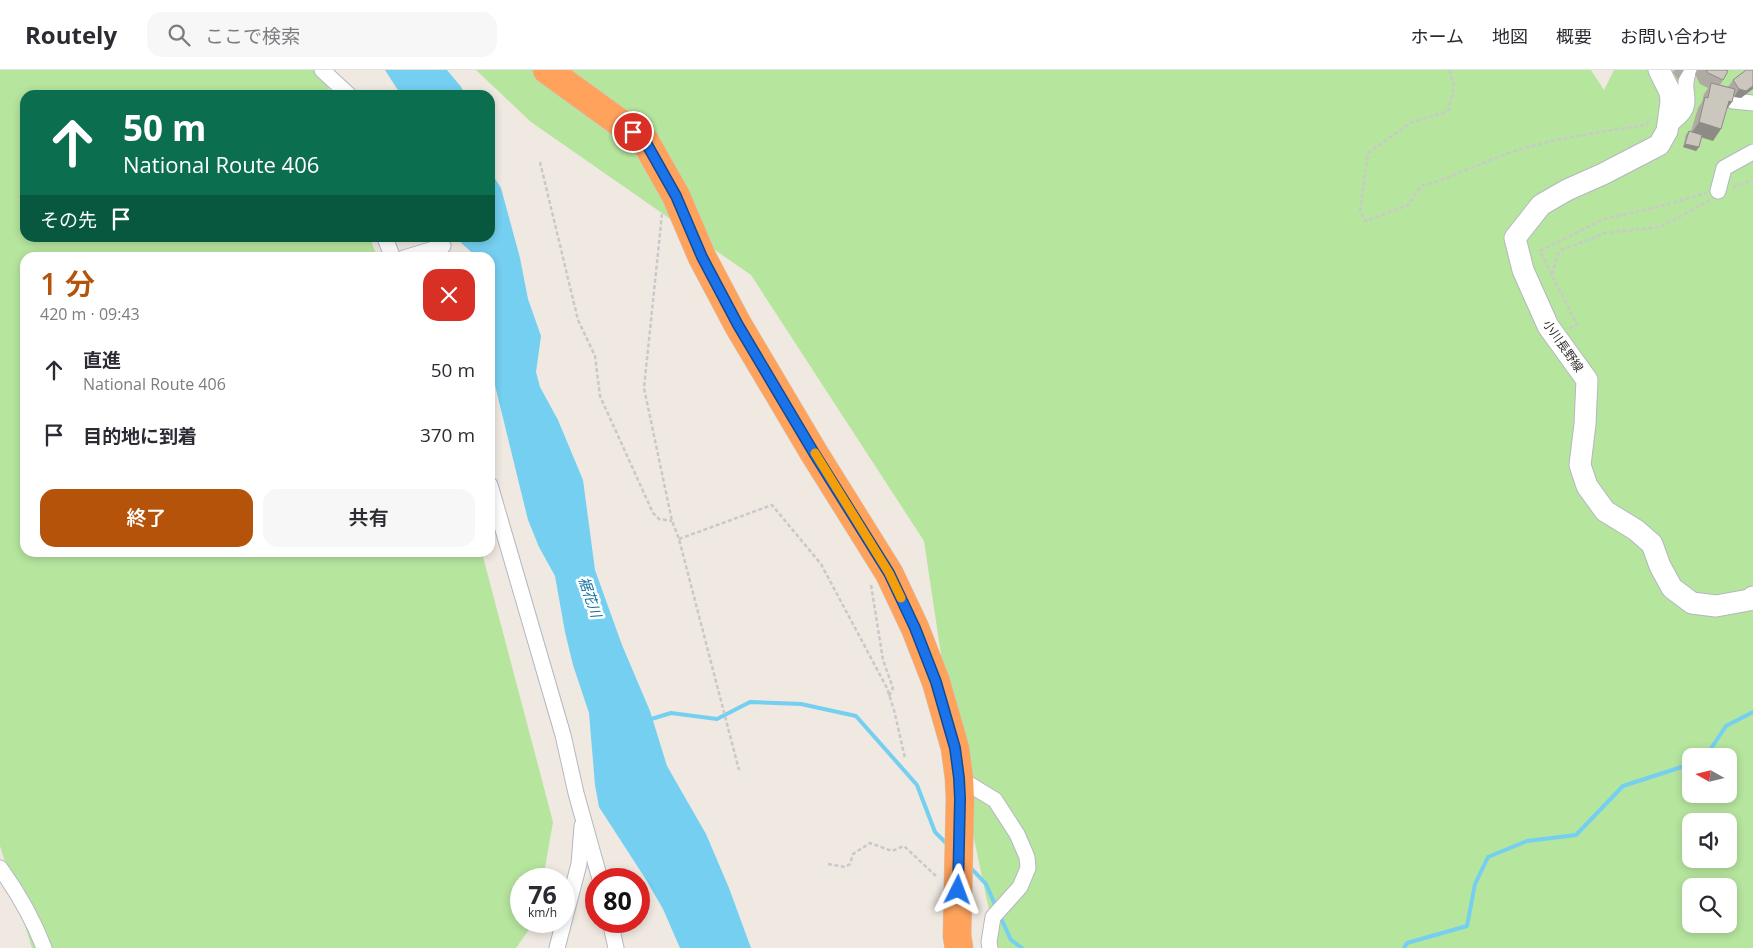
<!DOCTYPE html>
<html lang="ja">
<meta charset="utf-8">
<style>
:root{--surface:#fff;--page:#f7f7f7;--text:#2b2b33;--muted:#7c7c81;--line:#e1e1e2;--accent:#b45309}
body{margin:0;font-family:"Open Sans","Noto Sans JP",sans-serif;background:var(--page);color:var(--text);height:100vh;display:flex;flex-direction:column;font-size:19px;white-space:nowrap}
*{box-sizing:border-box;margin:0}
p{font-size:16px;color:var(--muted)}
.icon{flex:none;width:28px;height:28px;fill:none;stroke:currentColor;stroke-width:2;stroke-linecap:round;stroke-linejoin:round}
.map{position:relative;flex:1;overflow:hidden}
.sheet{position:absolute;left:20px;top:182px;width:475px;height:305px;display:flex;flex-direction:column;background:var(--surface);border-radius:15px;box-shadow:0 2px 8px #0003}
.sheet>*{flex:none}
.top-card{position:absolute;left:20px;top:20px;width:475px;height:152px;border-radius:15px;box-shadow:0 2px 8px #0003;background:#0b6e4f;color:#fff;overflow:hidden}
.needle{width:32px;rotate:278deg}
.buttons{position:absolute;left:1682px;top:678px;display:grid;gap:10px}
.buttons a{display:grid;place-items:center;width:55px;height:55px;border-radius:10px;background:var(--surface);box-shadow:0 2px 8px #0003;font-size:25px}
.speed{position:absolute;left:510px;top:798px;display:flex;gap:10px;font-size:25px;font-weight:700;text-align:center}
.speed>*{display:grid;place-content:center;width:65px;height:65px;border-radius:50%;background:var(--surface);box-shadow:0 2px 8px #0003;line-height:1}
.speed small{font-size:12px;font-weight:400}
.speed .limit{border:8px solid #d22;background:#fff;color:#111}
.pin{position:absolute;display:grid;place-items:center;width:42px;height:42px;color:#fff;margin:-21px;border:2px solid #fff;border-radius:50%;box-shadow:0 1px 5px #0007}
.me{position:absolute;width:55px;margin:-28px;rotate:3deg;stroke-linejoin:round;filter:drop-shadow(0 0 4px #0008)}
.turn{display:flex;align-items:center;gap:18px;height:105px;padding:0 20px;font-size:22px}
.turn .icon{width:65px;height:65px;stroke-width:2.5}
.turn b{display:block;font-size:35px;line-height:42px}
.then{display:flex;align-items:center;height:48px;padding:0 20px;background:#0003;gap:10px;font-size:19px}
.round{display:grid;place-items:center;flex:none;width:52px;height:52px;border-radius:15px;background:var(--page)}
.overview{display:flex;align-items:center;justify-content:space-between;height:85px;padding:0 20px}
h1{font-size:30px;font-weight:600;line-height:38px;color:var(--accent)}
.primary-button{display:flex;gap:10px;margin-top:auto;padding:10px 20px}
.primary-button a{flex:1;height:58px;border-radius:15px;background:var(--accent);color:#fff;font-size:20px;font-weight:600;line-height:58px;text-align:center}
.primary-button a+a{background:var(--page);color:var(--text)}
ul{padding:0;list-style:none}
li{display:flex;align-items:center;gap:15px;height:65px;padding:0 20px}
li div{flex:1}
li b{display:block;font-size:19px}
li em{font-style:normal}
header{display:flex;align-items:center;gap:30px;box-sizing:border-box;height:70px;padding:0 25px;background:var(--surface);border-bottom:1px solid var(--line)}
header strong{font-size:24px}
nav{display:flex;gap:28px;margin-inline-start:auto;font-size:18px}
.search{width:350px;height:45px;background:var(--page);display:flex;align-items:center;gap:12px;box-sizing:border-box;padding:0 18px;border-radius:15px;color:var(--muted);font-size:19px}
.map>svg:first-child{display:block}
.green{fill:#b6e59e;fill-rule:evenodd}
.water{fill:#75cff0}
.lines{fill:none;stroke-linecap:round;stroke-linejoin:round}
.stream{stroke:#75cff0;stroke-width:4}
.street-casing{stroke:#b4b7c1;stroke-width:17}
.secondary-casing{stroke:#b4b7c1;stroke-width:23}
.highway-casing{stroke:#c9c9c9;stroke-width:29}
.path{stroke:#c9c9c9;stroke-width:2.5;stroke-dasharray:4 2.5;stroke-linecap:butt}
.street{stroke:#fff;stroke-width:15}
.secondary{stroke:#fff;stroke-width:21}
.highway{stroke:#ffa35c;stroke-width:28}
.wall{fill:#afaba4}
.shaded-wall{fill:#8e8b86}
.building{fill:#cbc7bf;stroke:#8e8b86}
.route-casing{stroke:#114b97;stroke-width:12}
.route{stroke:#1a73e8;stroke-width:9}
.slow{stroke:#f59e0b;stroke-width:9}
.labels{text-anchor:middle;stroke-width:5;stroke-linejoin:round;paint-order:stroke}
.street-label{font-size:12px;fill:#2e2e2e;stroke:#fff}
.water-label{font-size:14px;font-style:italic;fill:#0d6fa3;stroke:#fff}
</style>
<header>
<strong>Routely</strong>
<div class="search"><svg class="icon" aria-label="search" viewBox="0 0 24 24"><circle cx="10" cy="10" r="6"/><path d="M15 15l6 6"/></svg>ここで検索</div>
<nav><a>ホーム</a><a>地図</a><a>概要</a><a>お問い合わせ</a></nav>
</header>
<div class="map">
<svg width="1753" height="878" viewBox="0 0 1753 878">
<rect width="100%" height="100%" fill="#efe9e1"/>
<g class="green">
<polygon points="0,0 318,0 332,25 25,25 25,168 370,168 377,187 25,188 25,482 482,483 553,752 543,809 521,809 521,851 535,851 516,878 32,878 0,776"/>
<path d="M476 0H1591L1604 20 1614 0H1753V878H997L955 678 924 471 751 205 531 52ZM1691 686H1729V724H1691ZM1691 751H1729V789H1691ZM1691 816H1729V854H1691Z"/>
</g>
<g class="water">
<polygon points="385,0 447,0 462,18 464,25 401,25"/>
<path d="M490 101 501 118 520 188 528 229 541 266 536 302 540 317 558 350 583 410 595 500 622 575 650 641 667 696 706 764 729 818 751 878H680L663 839 645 808 599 737 595 715 589 643 573 595 565 562 555 506 539 477 528 450 490 295V188L476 187C471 180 461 175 458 168H490Z"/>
</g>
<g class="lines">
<g class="stream">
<polyline points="648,650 671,643 717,649 750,632 801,634 856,646 917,715 935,762 948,775"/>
<polyline points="1706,686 1726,656 1753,642"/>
<polyline points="969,796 986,814 996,837"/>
<polyline points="1000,846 1011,870 1022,878"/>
<polyline points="1404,878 1407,873 1467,856 1475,814 1488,787 1527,771 1576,765 1623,716 1691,694"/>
</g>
<g class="street-casing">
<g id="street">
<polyline points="322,0 349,25"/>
<polyline points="1733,31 1753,33"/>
<path d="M1668 56C1702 33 1678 27 1689 0"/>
<polyline points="1718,121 1724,98 1753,82"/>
<polyline points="385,168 393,188"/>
<polyline points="404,188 443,176"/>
<polyline points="490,415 563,665 576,723 600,809"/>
<polyline points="959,708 995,730 1017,764 1027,787 1028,798 1020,817 993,847 989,872 990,878"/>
<path d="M0 798C18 823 33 849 44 878"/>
<polyline points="610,851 616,878"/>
<polyline points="557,878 579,794 582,756"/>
</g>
</g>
<g class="secondary-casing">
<polyline id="secondary" points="1659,0 1670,22 1671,32 1667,61 1659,75 1603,104 1567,120 1541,135 1515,168 1523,200 1548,256 1587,310 1585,354 1580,395 1587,416 1605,441 1636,460 1652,474 1660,496 1672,518 1692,533 1716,536 1749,530 1753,527"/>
</g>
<g class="highway-casing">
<polyline id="highway" points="547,0 645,71 676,126 702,187 738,255 814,383 889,503 915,558 936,612 955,678 959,708 960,729 957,866 959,878"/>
</g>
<g class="path">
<path d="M1450 0 1454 17 1448 41 1410 53 1368 83 1360 140 1365 151 1408 135 1421 116C1456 107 1487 89 1522 79 1563 67 1604 61 1646 55L1651 48"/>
<polyline points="540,92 578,250 595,286 600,326 653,443 659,449 672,451"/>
<polyline points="1733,117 1753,110"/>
<polyline points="662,144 644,318 672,451 679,469 739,700"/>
<polyline points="1552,204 1559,181 1605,163 1660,157 1710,130"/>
<polyline points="1569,258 1577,255 1540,181 1604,149 1662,136 1706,123"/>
<polyline points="679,469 772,435 821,494 887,618 894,640 905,688"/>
<polyline points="871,515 883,590 893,618 889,626"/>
<polyline points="828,794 845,797 850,794 853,784 870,773 892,781 904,776 937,807"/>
</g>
<use href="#street" class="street"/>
<use href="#secondary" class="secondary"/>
<use href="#highway" class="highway"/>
</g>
<g class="wall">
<polygon points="1675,0 1684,0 1678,10 1673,2"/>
<polygon points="1697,0 1727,0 1723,10 1720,15 1728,17 1733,10 1746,0 1741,28 1733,26 1726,39 1713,71 1702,67 1699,77 1696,81 1683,77 1686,64 1689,61 1691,61 1698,38 1702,32 1704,24 1708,18 1700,14 1695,4"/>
</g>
<g class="shaded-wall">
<polygon points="1753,16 1753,19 1741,28 1734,27 1739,19"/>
<polygon points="1729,31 1732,32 1724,43"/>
<polygon points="1699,52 1721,59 1713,71 1691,64"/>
<polygon points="1685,74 1699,77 1696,81 1683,77"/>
</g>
<g class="building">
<polygon points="1706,0 1725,0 1728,1 1723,10 1708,3"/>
<polygon points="1746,0 1753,0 1753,16 1746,21 1739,19 1733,10"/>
<polygon points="1711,13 1735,19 1732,32 1729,31 1721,59 1699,52 1705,27 1708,28"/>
<polygon points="1689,61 1702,65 1699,77 1685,74"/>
</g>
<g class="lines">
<g class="route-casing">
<polyline id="route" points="633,62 645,71 676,126 702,187 738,255 814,383 889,503 915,558 936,612 955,678 959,708 960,729 958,820"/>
</g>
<use href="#route" class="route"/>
<polyline class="slow" points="815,383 889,503 901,528"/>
</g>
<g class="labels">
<g class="street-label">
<text transform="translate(1563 276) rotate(55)" y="4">小川長野線</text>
</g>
<g class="water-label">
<text transform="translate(590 527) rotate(71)" y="5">裾花川</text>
</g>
</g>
</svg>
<div class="buttons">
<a><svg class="needle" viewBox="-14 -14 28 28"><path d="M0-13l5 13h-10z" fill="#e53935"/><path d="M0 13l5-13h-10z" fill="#7c7c81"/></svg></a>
<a><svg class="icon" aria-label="sound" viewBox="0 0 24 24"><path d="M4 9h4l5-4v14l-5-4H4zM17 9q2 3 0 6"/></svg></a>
<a><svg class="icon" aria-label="search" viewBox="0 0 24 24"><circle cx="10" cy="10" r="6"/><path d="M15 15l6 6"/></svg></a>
</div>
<div class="speed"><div>76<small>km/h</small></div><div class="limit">80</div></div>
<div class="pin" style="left:633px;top:62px;background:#d93025"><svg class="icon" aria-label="arrive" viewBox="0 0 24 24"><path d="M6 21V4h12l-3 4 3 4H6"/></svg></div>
<svg class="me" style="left:958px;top:820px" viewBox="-20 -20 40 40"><path d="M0-17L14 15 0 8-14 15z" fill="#1a73e8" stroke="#fff" stroke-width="4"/></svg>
<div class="top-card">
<div class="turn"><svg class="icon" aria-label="ahead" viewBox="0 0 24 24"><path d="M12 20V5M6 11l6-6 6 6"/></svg><div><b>50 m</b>National Route 406</div></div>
<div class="then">その先<svg class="icon" aria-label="arrive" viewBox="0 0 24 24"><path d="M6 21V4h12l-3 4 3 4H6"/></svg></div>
</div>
<section class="sheet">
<div class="overview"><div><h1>1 分</h1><p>420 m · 09:43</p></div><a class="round" style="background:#d93025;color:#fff"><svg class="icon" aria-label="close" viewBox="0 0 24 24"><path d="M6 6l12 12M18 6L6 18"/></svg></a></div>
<ul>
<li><svg class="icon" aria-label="ahead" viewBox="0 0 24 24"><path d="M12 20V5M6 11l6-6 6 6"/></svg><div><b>直進</b><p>National Route 406</p></div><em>50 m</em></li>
<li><svg class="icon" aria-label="arrive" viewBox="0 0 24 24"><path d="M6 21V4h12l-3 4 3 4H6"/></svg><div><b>目的地に到着</b></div><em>370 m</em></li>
</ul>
<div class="primary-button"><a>終了</a><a>共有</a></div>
</section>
</div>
